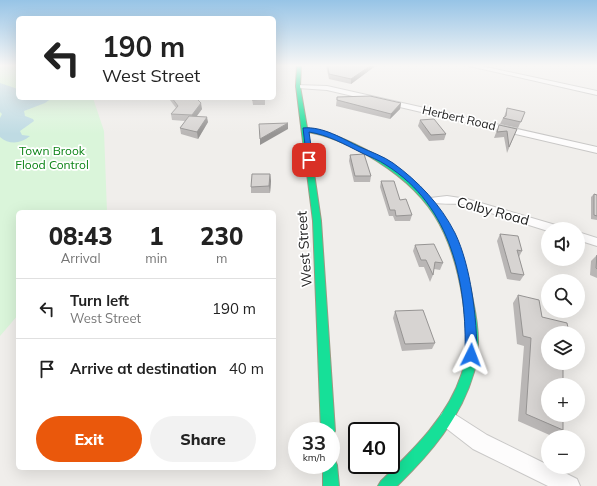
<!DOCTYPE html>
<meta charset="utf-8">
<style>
:root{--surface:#fff;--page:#f2f2f2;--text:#222;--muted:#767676;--line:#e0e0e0;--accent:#ea580c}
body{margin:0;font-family:Mulish,sans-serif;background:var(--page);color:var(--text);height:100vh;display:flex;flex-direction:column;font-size:15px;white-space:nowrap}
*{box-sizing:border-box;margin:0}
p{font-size:13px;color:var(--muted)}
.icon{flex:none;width:22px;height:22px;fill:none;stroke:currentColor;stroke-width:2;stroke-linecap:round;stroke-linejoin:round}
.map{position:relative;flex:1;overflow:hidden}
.drawer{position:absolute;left:16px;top:210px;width:260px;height:260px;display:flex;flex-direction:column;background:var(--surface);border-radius:6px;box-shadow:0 4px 16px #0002}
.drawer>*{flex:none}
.top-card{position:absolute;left:16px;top:16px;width:260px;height:84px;border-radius:6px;box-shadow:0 4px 16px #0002;background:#fff;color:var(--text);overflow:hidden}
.buttons{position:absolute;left:541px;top:222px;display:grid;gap:8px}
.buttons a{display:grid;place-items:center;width:44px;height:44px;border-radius:50%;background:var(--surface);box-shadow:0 4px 16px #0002;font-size:20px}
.speed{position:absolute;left:288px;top:422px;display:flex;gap:8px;font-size:20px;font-weight:700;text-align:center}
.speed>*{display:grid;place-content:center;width:52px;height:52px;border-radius:50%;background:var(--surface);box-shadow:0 4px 16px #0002;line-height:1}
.speed small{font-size:10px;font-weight:400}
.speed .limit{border:2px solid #111;border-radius:6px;background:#fff;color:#111}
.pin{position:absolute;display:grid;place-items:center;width:34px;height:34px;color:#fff;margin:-17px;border-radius:8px;box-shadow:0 2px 6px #0006}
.me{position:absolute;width:44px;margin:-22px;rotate:3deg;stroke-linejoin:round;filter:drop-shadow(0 0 3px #0008)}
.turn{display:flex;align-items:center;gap:14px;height:84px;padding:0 20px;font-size:18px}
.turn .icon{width:52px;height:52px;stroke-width:2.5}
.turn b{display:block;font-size:28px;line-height:34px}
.eta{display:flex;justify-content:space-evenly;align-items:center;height:68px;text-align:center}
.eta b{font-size:24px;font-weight:800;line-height:28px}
.button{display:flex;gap:8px;margin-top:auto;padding:8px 20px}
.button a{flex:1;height:46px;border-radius:24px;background:var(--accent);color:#fff;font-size:16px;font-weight:800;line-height:46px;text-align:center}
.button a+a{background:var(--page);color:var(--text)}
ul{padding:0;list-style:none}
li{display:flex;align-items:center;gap:12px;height:60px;padding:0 20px;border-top:1px solid var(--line)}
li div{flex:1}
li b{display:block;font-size:15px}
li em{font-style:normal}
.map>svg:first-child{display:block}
.park{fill:#daf5da}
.water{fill:#bfdbe3}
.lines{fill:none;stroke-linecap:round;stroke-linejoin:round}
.street-casing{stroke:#c9c8c7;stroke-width:2}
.fast-casing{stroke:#999a82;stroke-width:2}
.street{fill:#fdfcfc;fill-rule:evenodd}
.fast{fill:#16e098;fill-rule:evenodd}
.wall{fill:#b9b6b5}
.shaded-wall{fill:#969493}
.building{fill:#d7d4d2;stroke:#969493}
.route{fill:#1a73e8;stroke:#114b97}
.labels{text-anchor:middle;stroke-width:3.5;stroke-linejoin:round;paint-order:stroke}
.far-street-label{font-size:12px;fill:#222;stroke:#fff}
.far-park-label{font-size:12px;fill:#0c8416;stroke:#fff}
.street-label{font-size:14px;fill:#222;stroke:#fff}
</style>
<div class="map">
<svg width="597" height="486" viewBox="0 0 597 486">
<rect width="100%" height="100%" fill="#f0eeeb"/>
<polygon class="park" points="0,66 18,66 18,98 93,98 104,131 107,212 18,212 18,315 0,336"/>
<path class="water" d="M0 83 18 89V98H52L45 103 24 111 25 116 33 119 34 121 20 131 22 135 30 136C21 144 9 145 0 137V118L2 114 0 112Z"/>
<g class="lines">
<g class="street-casing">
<g id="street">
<polygon points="469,66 481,66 597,91 597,95"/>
<polygon points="296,85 327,86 597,147 597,153 327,90 298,88 296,87"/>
<path d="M447 196 467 199 559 226 561 229H548V231L462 204C454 203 428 205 425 201L430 198Z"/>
<polygon points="578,232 597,238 597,246 578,240"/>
<polygon points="448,410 487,435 548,465 548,467 553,467 577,479 580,486 548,486 473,449 442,425 439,419 442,413"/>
</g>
</g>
<g class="fast-casing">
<g id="fast">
<path d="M297 66H301L300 86 307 128C330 132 352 142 372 153 435 189 460 230 473 301 478 324 481 350 474 372 461 418 430 454 397 486H378L381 481C413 450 448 417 462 373 469 350 466 324 463 300 452 230 429 191 367 155 349 145 328 135 308 132L321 221 335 431 331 437V431H321L313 221 296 86Z"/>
<polygon points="331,458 335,460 337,465 339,486 323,486 323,465 331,465"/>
</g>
</g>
<use href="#street" class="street"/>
<use href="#fast" class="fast"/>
</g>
<g class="wall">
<polygon points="326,66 375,66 374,67 351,84 329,79"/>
<polygon points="337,97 401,103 400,109 390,119 336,106"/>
<polygon points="170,98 196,98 202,109 197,116 208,122 198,139 181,134 180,128 185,121 172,120 171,114 176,108 170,100"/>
<polygon points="252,98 265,98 265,105 253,105"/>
<polygon points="507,108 525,112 518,128 500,124 503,118 504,117"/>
<polygon points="420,120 446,134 444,140 429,141 418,126"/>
<polygon points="499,125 517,129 507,153 504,137 494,138"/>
<polygon points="350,155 371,176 370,182 354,182 349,161"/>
<polygon points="270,174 271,181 270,193 251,193 251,187"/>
<polygon points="381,181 400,200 412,215 410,221 395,221 393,216 389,216 380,187"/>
<polygon points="594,194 597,195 597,220 591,219 591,197"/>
<polygon points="500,234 522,251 519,257 524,275 520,281 507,279 497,241"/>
<polygon points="415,245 443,263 440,270 434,269 433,275 430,282 424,267 419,267 413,251"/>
<polygon points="597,255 597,278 590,275 591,261"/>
<polygon points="518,295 542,317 548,333 563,430 554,437 518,421 524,346 517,344 513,303"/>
<polygon points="395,311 435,343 432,349 402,351 393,318"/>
</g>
<g class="shaded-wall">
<polygon points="370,66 375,66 374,67 351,84 351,79"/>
<polygon points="201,103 202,109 193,121 192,115"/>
<polygon points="401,103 400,109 390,119 391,114"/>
<polygon points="207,117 208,122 198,139 197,132"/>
<polygon points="288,123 288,129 260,145 260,139"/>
<polygon points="270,174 271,181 270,193 269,186"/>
</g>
<g class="building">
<polygon points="328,66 370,66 351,79 329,74"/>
<polygon points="370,96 401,103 391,114 337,100 337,97"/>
<polygon points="172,98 196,98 201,103 192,115 171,114 178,106"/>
<polygon points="252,98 265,98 265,99 252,100"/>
<polygon points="507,108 525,112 521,122 503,118 506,116"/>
<polygon points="189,116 207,117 197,132 180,128"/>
<polygon points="434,119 446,134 431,135 420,120"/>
<polygon points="288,123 260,139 259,124"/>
<polygon points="499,125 517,129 509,147 507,131 497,132"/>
<polygon points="364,154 371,176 355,176 350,155"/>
<polygon points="252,174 270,174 269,186 251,187"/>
<polygon points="381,181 394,181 400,200 406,199 412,215 396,216 395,210 390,210"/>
<polygon points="594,194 597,195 597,216 594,215"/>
<polygon points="500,234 518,236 522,251 517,250 524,275 511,273"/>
<polygon points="434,244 443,263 435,262 433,275 426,260 421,260 415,245"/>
<polygon points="597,255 597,269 596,268"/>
<polygon points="518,295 539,300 542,317 567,323 569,333 548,333 548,363 563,363 563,385 548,385 548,415 563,415 563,430 526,414 531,338 523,336"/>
<polygon points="423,310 435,343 405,344 395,311"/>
</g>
<linearGradient id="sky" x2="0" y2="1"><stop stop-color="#97c4e6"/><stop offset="0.49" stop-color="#f8f7f6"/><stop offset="1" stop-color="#f8f7f6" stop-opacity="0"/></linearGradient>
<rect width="597" height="134" fill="url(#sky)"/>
<path class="route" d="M303 128C323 126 343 139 360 147 371 152 383 156 393 163 418 181 441 205 455 233 471 266 477 319 477 355L475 359 471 361 467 359 465 355C467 284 452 206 386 165 379 160 370 157 362 153 344 144 328 135 309 132L313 160 307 162Z"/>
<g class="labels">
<g class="far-street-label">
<text transform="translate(459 118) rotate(13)" y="4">Herbert Road</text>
</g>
<g class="far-park-label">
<text x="52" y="155">Town Brook<tspan x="52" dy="14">Flood Control</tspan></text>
</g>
<g class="street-label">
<text transform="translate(493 211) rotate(15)" y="5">Colby Road</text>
<text transform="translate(304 249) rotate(-94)" y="5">West Street</text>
</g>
</g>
</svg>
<div class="buttons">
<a><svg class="icon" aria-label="sound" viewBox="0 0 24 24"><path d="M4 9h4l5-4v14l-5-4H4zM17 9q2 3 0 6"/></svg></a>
<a><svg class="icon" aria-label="search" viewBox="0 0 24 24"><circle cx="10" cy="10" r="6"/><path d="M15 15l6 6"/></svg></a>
<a><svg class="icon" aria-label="layers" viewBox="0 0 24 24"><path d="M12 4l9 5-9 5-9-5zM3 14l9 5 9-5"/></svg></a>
<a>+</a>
<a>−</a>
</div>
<div class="speed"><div>33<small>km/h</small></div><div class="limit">40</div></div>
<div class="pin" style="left:309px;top:160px;background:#d93025"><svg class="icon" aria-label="arrive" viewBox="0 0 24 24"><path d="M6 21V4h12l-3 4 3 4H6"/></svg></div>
<svg class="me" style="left:471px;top:355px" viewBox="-20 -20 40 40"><path d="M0-17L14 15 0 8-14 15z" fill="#1a73e8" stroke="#fff" stroke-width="4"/></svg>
<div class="top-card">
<div class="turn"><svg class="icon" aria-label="left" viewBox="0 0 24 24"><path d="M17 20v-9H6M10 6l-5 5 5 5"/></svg><div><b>190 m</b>West Street</div></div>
</div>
<section class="drawer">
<div class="eta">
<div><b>08:43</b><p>Arrival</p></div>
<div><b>1</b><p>min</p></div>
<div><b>230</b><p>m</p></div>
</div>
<ul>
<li><svg class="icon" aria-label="left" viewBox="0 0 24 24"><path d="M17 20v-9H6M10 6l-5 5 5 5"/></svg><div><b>Turn left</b><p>West Street</p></div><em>190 m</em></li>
<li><svg class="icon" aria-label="arrive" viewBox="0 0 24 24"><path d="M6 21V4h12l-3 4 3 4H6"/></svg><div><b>Arrive at destination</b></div><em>40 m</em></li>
</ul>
<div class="button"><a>Exit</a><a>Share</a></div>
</section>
</div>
